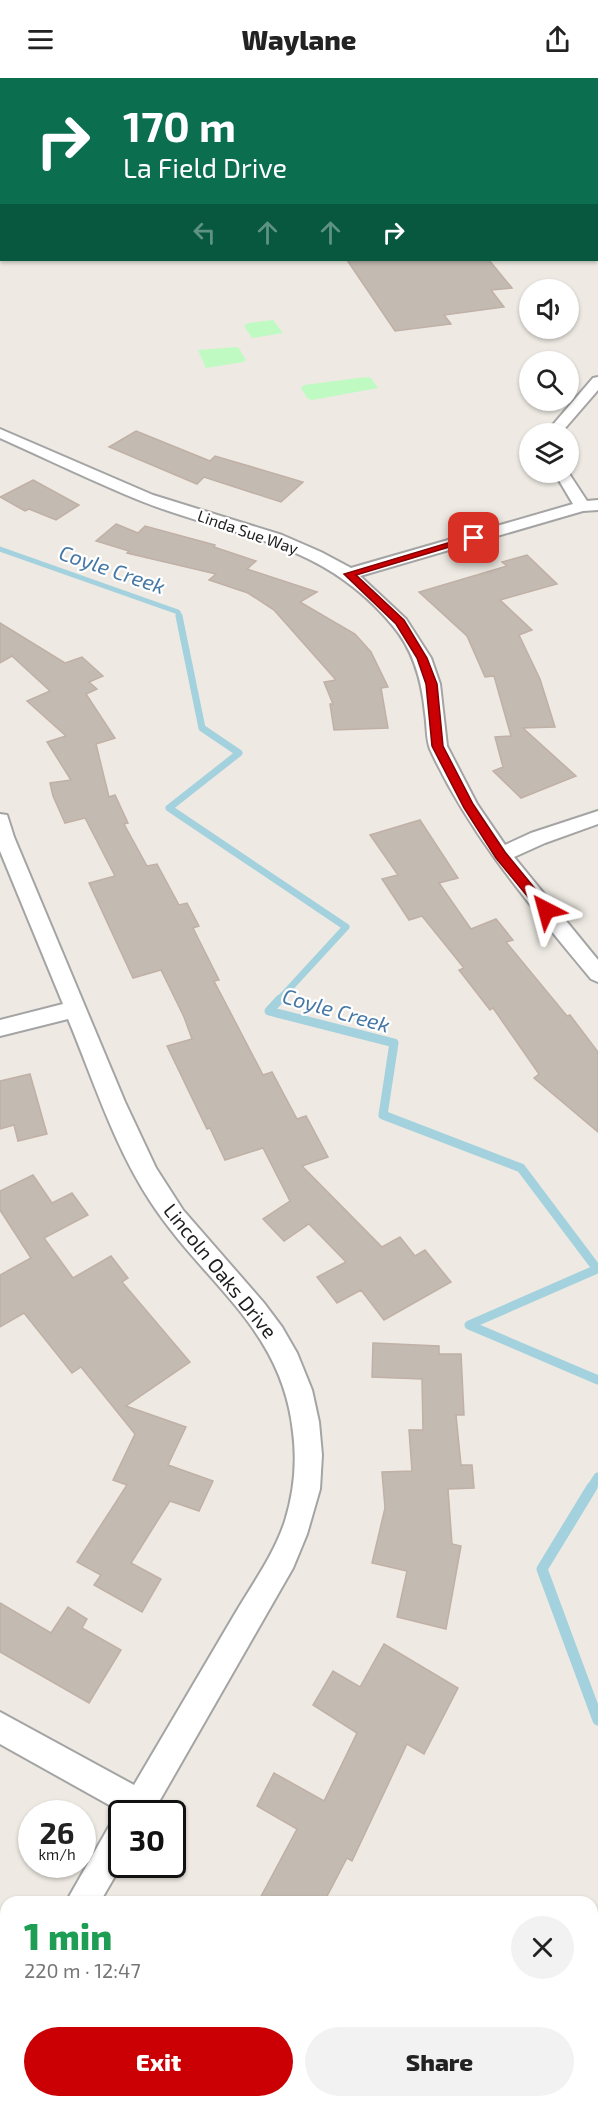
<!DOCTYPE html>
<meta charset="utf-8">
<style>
:root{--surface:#fff;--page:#f2f2f2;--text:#222;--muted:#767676;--accent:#ca0004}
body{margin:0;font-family:"Exo 2",sans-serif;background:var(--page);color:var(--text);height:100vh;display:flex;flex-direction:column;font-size:22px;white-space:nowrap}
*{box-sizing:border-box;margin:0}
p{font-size:20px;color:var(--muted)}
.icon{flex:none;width:33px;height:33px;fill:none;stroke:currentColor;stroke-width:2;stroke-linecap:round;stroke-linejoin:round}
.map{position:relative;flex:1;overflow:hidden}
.drawer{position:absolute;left:0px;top:1818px;width:598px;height:212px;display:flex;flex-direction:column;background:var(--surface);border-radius:18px 18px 0 0;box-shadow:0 2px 4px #0004}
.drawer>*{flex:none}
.guide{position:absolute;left:0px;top:0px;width:598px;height:183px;box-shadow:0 2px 4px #0004;background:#0b6e4f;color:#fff;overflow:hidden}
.buttons{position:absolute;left:519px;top:201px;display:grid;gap:12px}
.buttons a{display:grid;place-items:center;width:60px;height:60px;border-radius:50%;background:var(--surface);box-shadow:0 2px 4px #0004;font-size:30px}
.speed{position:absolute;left:18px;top:1722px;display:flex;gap:12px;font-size:30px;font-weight:700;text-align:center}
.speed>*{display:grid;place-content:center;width:78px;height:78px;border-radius:50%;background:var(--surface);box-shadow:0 2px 4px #0004;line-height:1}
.speed small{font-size:15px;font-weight:400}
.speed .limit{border:3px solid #111;border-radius:9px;background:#fff;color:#111}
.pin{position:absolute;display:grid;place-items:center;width:51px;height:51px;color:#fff;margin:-26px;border-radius:12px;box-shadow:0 3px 9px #0006}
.me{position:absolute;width:66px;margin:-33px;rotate:321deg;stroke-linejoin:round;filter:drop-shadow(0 0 4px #0008)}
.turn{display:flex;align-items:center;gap:21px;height:126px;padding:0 24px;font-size:27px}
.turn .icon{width:78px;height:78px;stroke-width:2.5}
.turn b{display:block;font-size:42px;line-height:51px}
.lanes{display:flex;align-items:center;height:57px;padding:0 24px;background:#0003;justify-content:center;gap:30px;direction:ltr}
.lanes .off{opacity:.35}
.round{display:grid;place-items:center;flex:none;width:63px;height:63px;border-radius:32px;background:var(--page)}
.headline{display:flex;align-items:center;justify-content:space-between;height:102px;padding:0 24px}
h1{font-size:36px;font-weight:800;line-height:45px;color:#1e9e55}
.button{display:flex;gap:12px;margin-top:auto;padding:12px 24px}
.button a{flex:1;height:69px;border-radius:36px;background:var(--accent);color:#fff;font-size:24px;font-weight:800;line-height:69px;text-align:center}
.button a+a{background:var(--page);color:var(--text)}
header{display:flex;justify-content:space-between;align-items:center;height:78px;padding:0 24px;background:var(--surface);font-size:27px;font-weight:800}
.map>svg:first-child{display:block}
.park{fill:#bffac2}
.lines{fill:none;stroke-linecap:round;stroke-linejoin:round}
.stream-far3{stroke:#a3d1dd;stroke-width:5}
.stream-far2{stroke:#a3d1dd;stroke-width:7}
.stream-far1{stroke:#a3d1dd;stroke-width:9}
.stream{stroke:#a3d1dd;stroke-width:11}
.building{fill:#c3bab2;stroke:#c0b0a5;stroke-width:1.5}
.minor-casing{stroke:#a4a4a4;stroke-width:4}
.minor{fill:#fff;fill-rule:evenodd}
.route{fill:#ca0004;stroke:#830003;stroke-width:1.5}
.labels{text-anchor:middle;stroke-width:4.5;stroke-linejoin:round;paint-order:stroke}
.far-street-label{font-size:16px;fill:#1d1d1d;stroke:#fff}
.street-label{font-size:20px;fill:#1d1d1d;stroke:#fff}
.water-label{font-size:21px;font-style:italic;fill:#4678a5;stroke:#fff}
</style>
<header><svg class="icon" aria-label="menu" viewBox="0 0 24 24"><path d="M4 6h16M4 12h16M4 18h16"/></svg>Waylane<svg class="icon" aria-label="share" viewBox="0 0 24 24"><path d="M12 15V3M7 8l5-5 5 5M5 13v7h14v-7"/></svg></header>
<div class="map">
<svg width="598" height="2029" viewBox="0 0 598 2029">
<rect width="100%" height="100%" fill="#eeeae3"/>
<g class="park">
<polygon points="273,242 283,255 252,260 244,248 248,245"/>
<polygon points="238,269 246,282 243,284 206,290 198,272"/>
<polygon points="366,299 371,300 378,310 312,322 307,320 301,310 304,307"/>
</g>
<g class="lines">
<polyline class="stream-far3" points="0,471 178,534 179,540"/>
<polyline class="stream-far2" points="179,538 202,650 239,675 169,730 346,849 278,923"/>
<g class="stream-far1">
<polyline points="280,921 269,933 394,965 383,1037 521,1090 597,1191 469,1247 598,1302"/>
<polyline points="591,1410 598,1399"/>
</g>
<polyline class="stream" points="592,1409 542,1491 598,1642"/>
</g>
<g class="building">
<polygon points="347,182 489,182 512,210 491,212 504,229 444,237 451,246 395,253"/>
<polygon points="136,353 210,383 215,378 303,404 281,424 204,399 197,406 109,369"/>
<polygon points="33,402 79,427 56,442 29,431 25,433 0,419"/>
<polygon points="116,446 138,455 145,448 215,467 214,469 256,483 247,491 317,514 300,524 355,556 371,574 388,609 381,610 388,650 334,652 330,626 333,626 324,604 336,602 274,532 248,515 209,502 216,496 127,475 129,473 96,463"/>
<polygon points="527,477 557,506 500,522 532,552 519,557 540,601 555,649 523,650 576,698 521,720 493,693 503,689 495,659 511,658 494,598 485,599 467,558 419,514 507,488 502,484"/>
<polygon points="0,545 65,585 82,579 103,598 89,604 97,611 86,616 115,660 96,666 109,719 115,717 128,745 124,746 147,788 157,786 179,827 187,825 199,848 193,850 219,902 214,903 263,997 272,994 297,1041 306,1038 328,1079 302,1088 382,1169 400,1159 415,1178 425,1172 451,1204 384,1242 361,1212 337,1225 317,1199 346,1184 309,1146 284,1163 263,1141 290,1123 263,1070 225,1082 210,1050 207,1051 167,968 192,961 184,939 161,892 133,900 89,805 115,798 85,740 65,745 53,718 50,705 71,702 47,664 66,658 27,623 50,613 12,578 0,585"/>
<polygon points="420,742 458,800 439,805 471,851 496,841 513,862 506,864 567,938 570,937 598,974 598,1054 534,1000 539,996 493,930 490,932 459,892 464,890 422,838 409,842 382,801 398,797 370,757"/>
<polygon points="30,996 47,1056 18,1063 14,1047 0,1051 0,1003"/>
<polygon points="33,1097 52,1125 72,1115 88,1137 44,1160 73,1200 111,1178 128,1200 122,1204 190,1284 126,1328 186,1349 168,1387 213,1403 199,1433 170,1423 131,1485 161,1501 142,1534 94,1507 101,1497 77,1484 127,1407 113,1402 135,1356 81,1289 72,1295 24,1235 0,1249 0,1197 31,1180 0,1132 0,1113"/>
<polygon points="373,1265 439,1268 439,1276 461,1276 464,1337 456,1337 461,1387 472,1387 474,1410 448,1411 452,1466 461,1468 446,1551 397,1539 407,1493 372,1485 385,1430 382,1394 412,1393 409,1352 423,1352 422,1301 372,1299"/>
<polygon points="0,1525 51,1555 68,1529 87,1541 82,1550 121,1572 89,1625 0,1574"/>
<polygon points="384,1566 458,1610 424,1676 407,1666 352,1783 347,1780 324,1824 258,1824 297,1751 257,1728 274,1695 324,1723 357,1655 313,1627 333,1593 360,1609"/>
</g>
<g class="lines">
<g class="minor-casing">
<g id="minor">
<polygon points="54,0 70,0 71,2 55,2"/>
<polygon points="426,0 443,0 444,2 427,2"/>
<rect x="597" y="29" width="1" height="7"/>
<rect x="0" y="85" width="2" height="6"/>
<rect x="597" y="105" width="1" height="8"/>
<polygon points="598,299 598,312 560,356 545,356 593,300"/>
<path d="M0 351 153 417 282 457 321 474 351 490 573 426 554 394H568L587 423 598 422V432L583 433 360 498 406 541 431 580 440 606 447 668 477 726 505 767 531 755 598 733V746L545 765 514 779 598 882V904L591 901C531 828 470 758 430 671 426 661 427 647 425 635 422 603 414 573 393 548 321 461 237 461 141 423 94 404 47 381 0 360Z"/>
<path d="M0 736 7 737 14 759 125 1024 156 1090 183 1132 264 1225 282 1249 297 1275 312 1312 319 1344 322 1377 320 1411 307 1456 293 1490 152 1736H122V1786L100 1824H66L111 1745 121 1741 120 1733 0 1666V1634L134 1707C167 1651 200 1595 233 1539 251 1508 274 1477 285 1443 294 1414 297 1384 293 1354 282 1249 203 1205 150 1123 114 1068 93 1001 68 941L0 958V942L63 926 0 773Z"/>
<polygon points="6,1936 6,1977 0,1980 0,1939"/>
</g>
</g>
<use href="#minor" class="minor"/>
</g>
<polygon class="route" points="471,458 479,460 356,497 404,542 427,580 437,606 443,668 473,726 505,774 550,829 552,832 546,837 541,835 496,780 464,730 432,668 426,606 417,580 396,546 344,496"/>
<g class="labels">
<g class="far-street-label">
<text transform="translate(248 454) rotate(19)" y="6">Linda Sue Way</text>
</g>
<g class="street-label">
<text transform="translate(220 1193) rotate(51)" y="7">Lincoln Oaks Drive</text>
</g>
<g class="water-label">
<text transform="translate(112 492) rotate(19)" y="7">Coyle Creek</text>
<text transform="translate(336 933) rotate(16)" y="7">Coyle Creek</text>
</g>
</g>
</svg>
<div class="buttons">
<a><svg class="icon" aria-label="sound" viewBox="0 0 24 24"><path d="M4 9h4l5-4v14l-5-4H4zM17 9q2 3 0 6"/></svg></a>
<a><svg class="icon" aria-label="search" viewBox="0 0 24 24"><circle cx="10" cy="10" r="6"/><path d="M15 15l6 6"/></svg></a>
<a><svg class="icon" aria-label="layers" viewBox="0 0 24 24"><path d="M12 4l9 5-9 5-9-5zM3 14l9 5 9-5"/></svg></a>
</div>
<div class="speed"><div>26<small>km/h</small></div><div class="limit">30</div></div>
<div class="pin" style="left:474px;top:460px;background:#d93025"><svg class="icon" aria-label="arrive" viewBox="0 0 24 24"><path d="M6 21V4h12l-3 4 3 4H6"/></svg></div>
<svg class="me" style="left:546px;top:832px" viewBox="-20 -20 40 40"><path d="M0-17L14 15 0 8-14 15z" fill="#ca0004" stroke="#fff" stroke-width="4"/></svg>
<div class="guide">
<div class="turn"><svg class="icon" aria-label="right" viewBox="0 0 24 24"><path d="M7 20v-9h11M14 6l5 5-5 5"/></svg><div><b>170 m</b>La Field Drive</div></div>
<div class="lanes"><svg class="icon off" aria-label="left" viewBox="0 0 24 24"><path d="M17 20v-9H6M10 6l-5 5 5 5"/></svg><svg class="icon off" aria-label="ahead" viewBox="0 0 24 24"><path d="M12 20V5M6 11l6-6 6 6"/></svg><svg class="icon off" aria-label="ahead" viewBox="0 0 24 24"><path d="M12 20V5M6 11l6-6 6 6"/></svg><svg class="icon" aria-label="right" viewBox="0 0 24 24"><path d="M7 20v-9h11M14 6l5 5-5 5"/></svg></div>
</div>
<section class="drawer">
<div class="headline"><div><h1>1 min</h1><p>220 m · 12:47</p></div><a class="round"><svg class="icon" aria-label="close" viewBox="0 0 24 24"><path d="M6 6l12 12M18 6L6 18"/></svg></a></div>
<div class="button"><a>Exit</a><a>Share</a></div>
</section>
</div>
